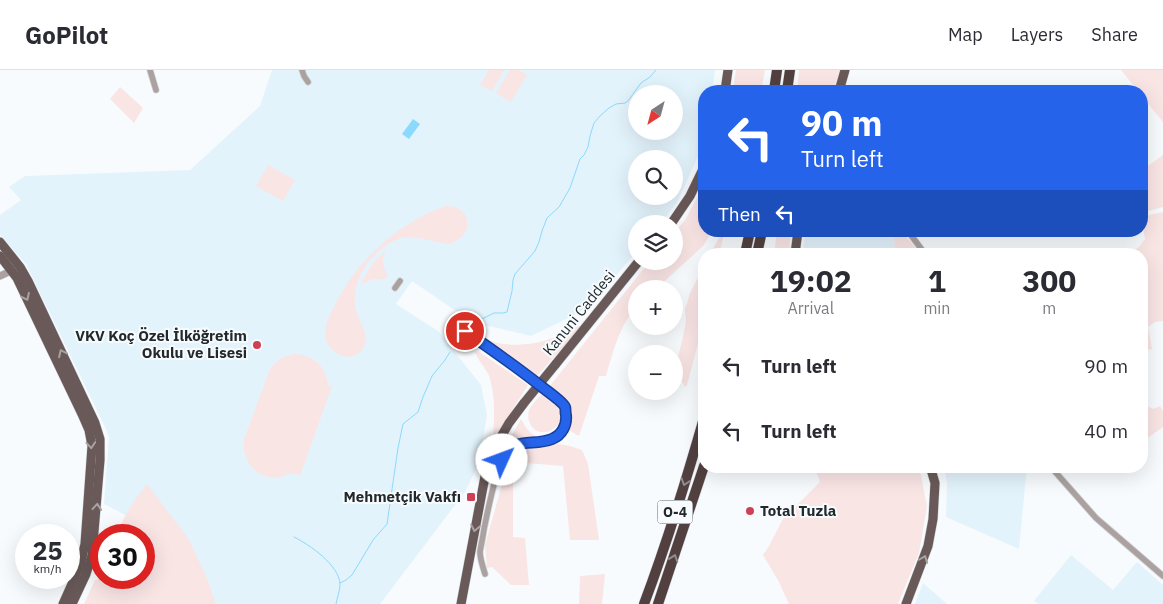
<!DOCTYPE html>
<meta charset="utf-8">
<style>
:root{--surface:#fff;--page:#f2f2f3;--text:#2b2b33;--muted:#7c7c81;--line:#e1e1e2}
body{margin:0;font-family:"IBM Plex Sans",sans-serif;background:var(--page);color:var(--text);height:100vh;display:flex;flex-direction:column;font-size:19px;white-space:nowrap}
*{box-sizing:border-box;margin:0}
p{font-size:16px;color:var(--muted)}
.icon{flex:none;width:28px;height:28px;fill:none;stroke:currentColor;stroke-width:2;stroke-linecap:round;stroke-linejoin:round}
.map{position:relative;flex:1;overflow:hidden}
.details{position:absolute;left:698px;top:178px;width:450px;height:225px;display:flex;flex-direction:column;background:var(--surface);border-radius:20px;box-shadow:0 5px 20px #0002}
.details>*{flex:none}
.banner{position:absolute;left:698px;top:15px;width:450px;height:152px;border-radius:20px;box-shadow:0 5px 20px #0002;background:#2563eb;color:#fff;overflow:hidden}
.needle{width:32px;rotate:216deg}
.fabs{position:absolute;left:628px;top:15px;display:grid;gap:10px}
.fabs a{display:grid;place-items:center;width:55px;height:55px;border-radius:50%;background:var(--surface);box-shadow:0 5px 20px #0002;font-size:25px}
.speed{position:absolute;left:15px;top:454px;display:flex;gap:10px;font-size:25px;font-weight:700;text-align:center}
.speed>*{display:grid;place-content:center;width:65px;height:65px;border-radius:50%;background:var(--surface);box-shadow:0 5px 20px #0002;line-height:1}
.speed small{font-size:12px;font-weight:400}
.speed .limit{border:8px solid #d22;background:#fff;color:#111}
.pin{position:absolute;display:grid;place-items:center;width:42px;height:42px;color:#fff;margin:-21px;border:2px solid #fff;border-radius:50%;box-shadow:0 1px 5px #0007}
.me{position:absolute;width:55px;margin:-28px;rotate:47deg;stroke-linejoin:round;filter:drop-shadow(0 0 4px #0008)}
.turn{display:flex;align-items:center;gap:18px;height:105px;padding:0 20px;font-size:22px}
.turn .icon{width:65px;height:65px;stroke-width:2.5}
.turn b{display:block;font-size:35px;line-height:42px}
.then{display:flex;align-items:center;height:48px;padding:0 20px;background:#0003;gap:10px;font-size:19px}
.eta{display:flex;justify-content:space-evenly;align-items:center;height:85px;text-align:center}
.eta b{font-size:30px;font-weight:700;line-height:35px}
ul{padding:0;list-style:none}
li{display:flex;align-items:center;gap:15px;height:65px;padding:0 20px}
li div{flex:1}
li b{display:block;font-size:19px}
li em{font-style:normal}
header{display:flex;align-items:center;gap:30px;box-sizing:border-box;height:70px;padding:0 25px;background:var(--surface);border-bottom:1px solid var(--line)}
header strong{font-size:24px}
nav{display:flex;gap:28px;margin-inline-start:auto;font-size:18px}
.map>svg:first-child{display:block}
.built{fill:#e3f3fc;fill-rule:evenodd}
.green{fill:#fae5e5}
.water{fill:#8bd9fe}
.lines{fill:none;stroke-linecap:round;stroke-linejoin:round}
.stream{stroke:#8bd9fe;stroke-width:1}
.minor-casing{stroke:#d1d5d8;stroke-width:7}
.tertiary-casing{stroke:#d1d5d8;stroke-width:8}
.primary-casing{stroke:#d1d5d8;stroke-width:10}
.motorway-casing{stroke:#d1d5d8;stroke-width:11}
.minor{stroke:#aba1a1;stroke-width:5.5}
.tertiary{stroke:#aba1a1;stroke-width:7}
.primary{stroke:#695959;stroke-width:9}
.motorway{stroke:#524040;stroke-width:10}
.primary-bridge-casing{stroke:#d1d5d8;stroke-width:10;stroke-linecap:butt}
.primary-bridge{stroke:#695959;stroke-width:9}
.oneway{stroke:#a9a2a3}
.oneway2{stroke:#948b8c}
.route-casing{stroke:#184099;stroke-width:12}
.route{stroke:#2563eb;stroke-width:9}
.poi-dot{fill:#d04054;stroke:#f7fbfd;stroke-width:2}
.labels{text-anchor:middle;stroke-width:4;stroke-linejoin:round;paint-order:stroke}
.shield{fill:#f7fbfd;stroke:#62686b;stroke-width:1}
.shield-label{font-size:14px;font-weight:bold;fill:#22292d}
.street-label{font-size:15px;fill:#22292d;stroke:#f7fbfd}
.poi-label{font-size:15px;font-weight:bold;fill:#22292d;stroke:#f7fbfd;text-anchor:end}
</style>
<header>
<strong>GoPilot</strong>
<nav><a>Map</a><a>Layers</a><a>Share</a></nav>
</header>
<div class="map">
<svg width="1163" height="534" viewBox="0 0 1163 534">
<rect width="100%" height="100%" fill="#f7fbfd"/>
<g class="built">
<path d="M272 0H715L712 21H704V73L677 133 660 154H636V182L589 238 531 266 472 252 412 211 396 234 438 261 481 315 487 345 479 393 465 422 380 534H93L144 508V465L127 446 104 434 109 367 105 357 26 194 0 165V145L21 130 9 117 25 106 190 100 260 36ZM636 24H674V61H636ZM636 89H674V126H636Z"/>
<polygon points="805,161 893,161 896,184 803,184"/>
<polygon points="944,396 1027,396 1019,479 946,447 947,413"/>
<polygon points="1071,485 1113,520 1137,492 1163,515 1163,534 1038,534 1034,531"/>
<polygon points="923,513 947,534 915,534"/>
</g>
<g class="green">
<polygon points="489,0 504,0 492,21 480,15"/>
<polygon points="510,0 519,0 527,5 511,32 496,23"/>
<polygon points="736,0 765,0 761,21 733,21"/>
<polygon points="799,0 840,0 833,21 797,21"/>
<polygon points="1121,0 1163,0 1163,52 1141,25 1141,21 1138,21"/>
<polygon points="120,17 143,38 134,53 110,29"/>
<polygon points="1163,85 1163,137 1141,143 1141,101"/>
<polygon points="268,95 295,110 283,131 256,116"/>
<path d="M704 115V161H712L703 176 656 219H636V237C619 257 613 282 606 306H599L579 366 567 359 569 349 568 335 549 317 650 191H674V163L685 150Z"/>
<path d="M445 136C473 134 476 168 448 174 436 172 419 167 407 167 398 168 390 172 383 178 364 192 351 215 356 240 359 254 374 268 360 282 347 294 328 281 325 267 323 256 332 241 337 231 359 188 399 153 445 136Z"/>
<polygon points="1163,142 1163,251 1155,252 1148,257 1152,279 1141,282 1141,184 1124,184 1138,178 1145,169 1142,151 1149,145"/>
<polygon points="723,161 725,161 719,184 710,184"/>
<polygon points="777,161 791,161 790,167 789,184 774,184"/>
<polygon points="893,161 901,161 914,176 919,184 896,184"/>
<path d="M386 180C382 189 382 197 388 206L385 209H373L361 215C366 201 375 190 386 180Z"/>
<polygon points="704,196 704,251 687,315 685,317 674,298 674,295 676,295 682,271 686,251 685,240 690,223"/>
<path d="M578 256H582L536 307 482 270 481 267C488 270 496 273 503 274 533 277 552 270 578 256Z"/>
<path d="M478 281 528 315 493 370C494 350 496 326 489 306 486 298 478 291 475 282Z"/>
<path d="M294 284C313 284 326 296 328 315L332 316 300 406C298 405 296 404 293 403 288 403 281 408 274 408 254 407 241 388 244 369L270 299C276 290 284 286 294 284Z"/>
<path d="M542 324C547 328 553 332 557 337 572 356 537 375 529 351 528 348 528 344 529 340 532 334 537 329 542 324Z"/>
<polygon points="1141,333 1153,339 1160,336 1163,341 1163,357 1149,367 1141,367"/>
<path d="M521 349C527 360 530 365 543 368L524 370 510 374 504 379Z"/>
<polygon points="554,373 570,376 582,380 588,394 599,470 570,470 563,396 513,392 513,467 525,468 529,515 511,515 492,497 487,498 485,475 503,411 508,391 518,378 526,375"/>
<polygon points="814,396 919,396 927,436 919,483 898,534 789,534 779,512 763,485 769,476 783,449 820,412"/>
<path d="M147 414 190 471 208 511 216 534H84L95 510 107 508H144V465H118C120 450 137 426 147 414Z"/>
<polygon points="605,504 602,534 579,534 580,506"/>
</g>
<polygon class="water" points="413,49 420,54 409,69 402,64"/>
<g class="lines">
<g class="stream">
<polyline points="478,251 494,243 503,243 507,242 512,221 513,210 515,204 535,181 539,172 542,161 547,148 559,137 570,118 580,89 584,85 588,77 590,66 594,53 600,46 609,38 616,34 625,33 628,31 641,13 650,7 656,0"/>
<path d="M294 467C310 475 339 495 340 514 340 521 337 528 336 534"/>
<polyline points="340,513 346,510 352,505 373,470 387,454 398,378 403,354 418,342 423,327 432,306 445,290 450,282"/>
</g>
<g class="minor-casing">
<g id="minor">
<polyline points="150,0 156,20"/>
<polyline points="302,0 304,6 308,12"/>
<polyline points="908,161 925,184"/>
<polyline points="395,218 400,211"/>
<path d="M465 261C491 279 517 297 542 317 547 321 562 332 565 337 569 345 565 359 558 365 545 376 525 367 511 377 497 388 488 441 484 459 483 467 481 475 480 482 480 489 483 497 485 504"/>
<polyline points="1050,396 1096,448 1163,506"/>
</g>
</g>
<g class="tertiary-casing">
<polyline id="tertiary" points="0,206 15,199"/>
</g>
<g class="primary-casing">
<g id="primary">
<polyline points="725,21 728,0"/>
<polyline points="839,21 845,0"/>
<polyline points="671,154 690,126 704,97"/>
<polyline points="0,172 20,197 28,211 95,353 100,369 100,390 92,485 86,504 72,534"/>
<polyline points="795,184 798,161"/>
<polyline points="0,186 17,208 82,344 89,360 92,376 85,474 80,496 63,534"/>
<polyline points="555,295 639,191"/>
<polyline points="461,534 486,401 498,372 509,353 524,333"/>
<polyline points="906,534 928,476 933,449 935,413 930,396"/>
</g>
</g>
<g class="motorway-casing">
<g id="motorway">
<polyline points="774,21 777,0"/>
<polyline points="787,21 790,0"/>
<polyline points="745,184 750,161"/>
<polyline points="757,184 762,161"/>
<path d="M644 534C667 473 686 411 704 348"/>
<polyline points="658,534 704,396"/>
</g>
</g>
<use href="#minor" class="minor"/>
<use href="#tertiary" class="tertiary"/>
<use href="#primary" class="primary"/>
<use href="#motorway" class="motorway"/>
<g class="primary-bridge-casing">
<polyline id="primary-bridge" points="524,333 555,295"/>
</g>
<use href="#primary-bridge" class="primary-bridge"/>
</g>
<defs><path id="oneway-chevron" d="M-2-3.5L2.5 0L-2 3.5" fill="none" stroke-width="1.6" stroke-linecap="round" stroke-linejoin="round" transform="scale(1.25)"/></defs>
<g class="oneway">
<use href="#oneway-chevron" transform="translate(26 227) rotate(65)"/>
<use href="#oneway-chevron" transform="translate(62 283) rotate(-116)"/>
<use href="#oneway-chevron" transform="translate(91 375) rotate(86)"/>
<use href="#oneway-chevron" transform="translate(97 437) rotate(-85)"/>
<use href="#oneway-chevron" transform="translate(475 458) rotate(101)"/>
<use href="#oneway-chevron" transform="translate(924 489) rotate(-69)"/>
</g>
<g class="oneway2">
<use href="#oneway-chevron" transform="translate(685 412) rotate(108)"/>
<use href="#oneway-chevron" transform="translate(674 488) rotate(-71)"/>
</g>
<g class="lines">
<g class="route-casing">
<path id="route" d="M465 261C491 279 517 297 542 317 547 321 563 332 565 337 566 339 565 342 566 345 567 355 562 365 552 369 532 377 514 365 502 390"/>
</g>
<use href="#route" class="route"/>
</g>
<g class="poi-dot">
<circle cx="257" cy="275" r="5"/>
<rect x="466" y="422" width="10" height="10" rx="2.5"/>
<circle cx="750" cy="441" r="5"/>
</g>
<g class="labels">
<rect class="shield" x="657.5" y="430.5" width="35" height="23" rx="4"/>
<g class="shield-label">
<text x="675" y="447">O-4</text>
</g>
<g class="street-label">
<text transform="translate(579 243) rotate(-51)" y="5">Kanuni Caddesi</text>
</g>
<g class="poi-label">
<text x="247" y="271">VKV Koç Özel İlköğretim<tspan x="247" dy="17">Okulu ve Lisesi</tspan></text>
<text x="461" y="432">Mehmetçik Vakfı</text>
<text x="760" y="446" text-anchor="start">Total Tuzla</text>
</g>
</g>
</svg>
<div class="fabs">
<a><svg class="needle" viewBox="-14 -14 28 28"><path d="M0-13l5 13h-10z" fill="#e53935"/><path d="M0 13l5-13h-10z" fill="#7c7c81"/></svg></a>
<a><svg class="icon" aria-label="search" viewBox="0 0 24 24"><circle cx="10" cy="10" r="6"/><path d="M15 15l6 6"/></svg></a>
<a><svg class="icon" aria-label="layers" viewBox="0 0 24 24"><path d="M12 4l9 5-9 5-9-5zM3 14l9 5 9-5"/></svg></a>
<a>+</a>
<a>−</a>
</div>
<div class="speed"><div>25<small>km/h</small></div><div class="limit">30</div></div>
<div class="pin" style="left:465px;top:261px;background:#d93025"><svg class="icon" aria-label="arrive" viewBox="0 0 24 24"><path d="M6 21V4h12l-3 4 3 4H6"/></svg></div>
<svg class="me" style="left:502px;top:390px" viewBox="-20 -20 40 40"><circle r="19" fill="#fff"/><path d="M0-13L10 11 0 6-10 11z" fill="#2563eb"/></svg>
<div class="banner">
<div class="turn"><svg class="icon" aria-label="left" viewBox="0 0 24 24"><path d="M17 20v-9H6M10 6l-5 5 5 5"/></svg><div><b>90 m</b>Turn left</div></div>
<div class="then">Then<svg class="icon" aria-label="left" viewBox="0 0 24 24"><path d="M17 20v-9H6M10 6l-5 5 5 5"/></svg></div>
</div>
<section class="details">
<div class="eta">
<div><b>19:02</b><p>Arrival</p></div>
<div><b>1</b><p>min</p></div>
<div><b>300</b><p>m</p></div>
</div>
<ul>
<li><svg class="icon" aria-label="left" viewBox="0 0 24 24"><path d="M17 20v-9H6M10 6l-5 5 5 5"/></svg><div><b>Turn left</b></div><em>90 m</em></li>
<li><svg class="icon" aria-label="left" viewBox="0 0 24 24"><path d="M17 20v-9H6M10 6l-5 5 5 5"/></svg><div><b>Turn left</b></div><em>40 m</em></li>
</ul>
</section>
</div>
